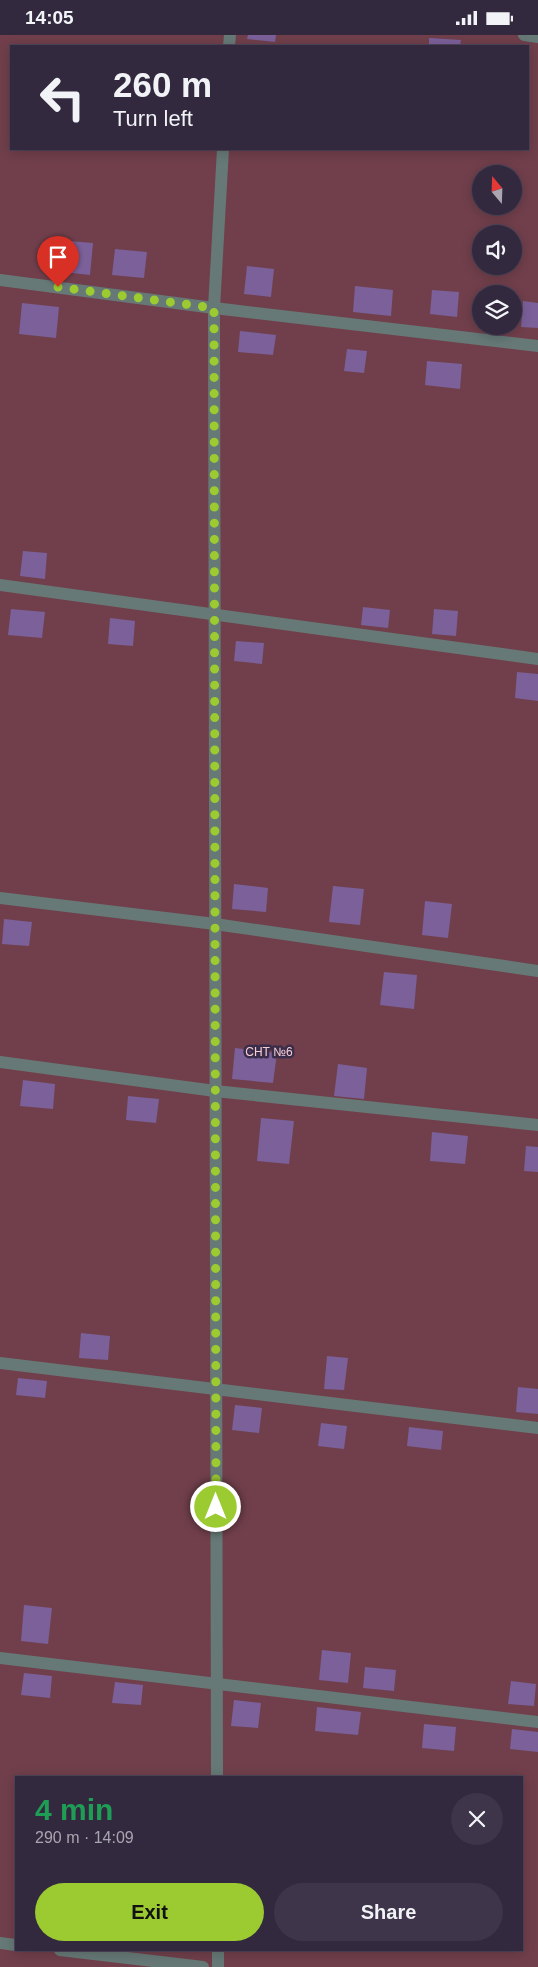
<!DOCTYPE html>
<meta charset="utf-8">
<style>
:root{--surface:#33293f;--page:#3e354a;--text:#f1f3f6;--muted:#a9a6b0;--line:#4e4559;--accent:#9cca31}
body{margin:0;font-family:Helvetica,sans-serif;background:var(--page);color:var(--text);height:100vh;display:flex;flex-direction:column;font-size:19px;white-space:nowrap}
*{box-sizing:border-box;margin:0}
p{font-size:16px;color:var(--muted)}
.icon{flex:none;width:28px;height:28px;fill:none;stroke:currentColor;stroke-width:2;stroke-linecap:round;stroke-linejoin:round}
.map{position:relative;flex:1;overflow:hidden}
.side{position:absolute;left:15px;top:1741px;width:508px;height:175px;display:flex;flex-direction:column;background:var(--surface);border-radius:0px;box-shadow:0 2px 12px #0003,0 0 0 1px var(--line)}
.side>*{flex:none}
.banner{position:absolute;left:10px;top:10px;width:519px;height:105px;border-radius:0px;box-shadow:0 2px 12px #0003,0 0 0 1px var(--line);background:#33293f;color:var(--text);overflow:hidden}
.needle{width:32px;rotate:341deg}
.fabs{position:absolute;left:472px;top:130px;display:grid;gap:10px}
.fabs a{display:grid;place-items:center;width:50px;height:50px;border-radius:50%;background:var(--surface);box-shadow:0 2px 12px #0003,0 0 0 1px var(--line);font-size:25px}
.pin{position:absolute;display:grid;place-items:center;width:42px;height:42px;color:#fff;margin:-51px -21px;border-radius:50% 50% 50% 0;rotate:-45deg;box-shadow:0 0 5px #0007}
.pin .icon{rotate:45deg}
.me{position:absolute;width:55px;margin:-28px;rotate:0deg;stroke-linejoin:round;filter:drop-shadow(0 0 4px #0008)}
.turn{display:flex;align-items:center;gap:18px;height:105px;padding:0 20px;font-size:22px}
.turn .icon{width:65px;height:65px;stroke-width:2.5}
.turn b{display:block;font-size:35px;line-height:42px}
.round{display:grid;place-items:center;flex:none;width:52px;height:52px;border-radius:26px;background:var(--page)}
.overview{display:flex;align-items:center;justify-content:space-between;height:85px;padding:0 20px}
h1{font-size:30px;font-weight:700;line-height:38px;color:#1e9e55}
.action{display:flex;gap:10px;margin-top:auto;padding:10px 20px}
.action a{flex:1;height:58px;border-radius:30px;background:var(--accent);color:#111;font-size:20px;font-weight:700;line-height:58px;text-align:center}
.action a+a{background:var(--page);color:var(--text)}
.status{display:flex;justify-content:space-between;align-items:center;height:35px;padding:0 25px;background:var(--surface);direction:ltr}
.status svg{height:14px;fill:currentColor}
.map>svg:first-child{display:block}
.green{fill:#703f4b;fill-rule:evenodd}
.building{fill:#7b6099}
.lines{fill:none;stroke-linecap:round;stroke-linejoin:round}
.lane{stroke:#667976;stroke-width:12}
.street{stroke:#667976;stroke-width:12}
.route{stroke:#9cca31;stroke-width:9;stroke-dasharray:0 16.2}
.labels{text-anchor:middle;stroke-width:5;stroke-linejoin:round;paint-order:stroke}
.park-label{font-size:12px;fill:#f8ced6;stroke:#3a2d49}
</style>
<div class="status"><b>14:05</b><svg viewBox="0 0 49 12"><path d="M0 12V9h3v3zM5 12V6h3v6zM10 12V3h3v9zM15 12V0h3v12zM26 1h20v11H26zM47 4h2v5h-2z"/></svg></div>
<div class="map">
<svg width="538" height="1932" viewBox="0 0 538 1932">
<rect width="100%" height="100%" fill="#443754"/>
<path class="green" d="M0 0H538V1932H0ZM11 11H528V114H11ZM481 139H514V171H481ZM481 199H514V231H481ZM481 259H514V291H481ZM16 1742H521V1915H16Z"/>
<g class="building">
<polygon points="248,0 276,0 275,7 247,4"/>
<polygon points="429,3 461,5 460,11 429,11"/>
<polygon points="57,205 93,208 90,240 54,236"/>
<polygon points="115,214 147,217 144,243 112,240"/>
<polygon points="247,231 274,234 271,262 244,259"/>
<polygon points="355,251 393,255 391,281 353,277"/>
<polygon points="432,255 459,257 457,282 430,279"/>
<polygon points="523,266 538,268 538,293 521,292"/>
<polygon points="22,268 59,272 56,303 19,299"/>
<polygon points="240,296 276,300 273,320 238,317"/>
<polygon points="347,314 367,316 364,338 344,336"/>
<polygon points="427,326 462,329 460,354 425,350"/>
<polygon points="23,516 47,518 45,544 20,541"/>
<polygon points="363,572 390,575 388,593 361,590"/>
<polygon points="11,574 45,577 42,603 8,600"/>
<polygon points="434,574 458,576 456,601 432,599"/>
<polygon points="110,583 135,586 133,611 108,609"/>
<polygon points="236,606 264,608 262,629 234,626"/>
<polygon points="517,637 538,639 538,666 515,663"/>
<polygon points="234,849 268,853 266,877 232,874"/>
<polygon points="333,851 364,854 360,890 329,887"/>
<polygon points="425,866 452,869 448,903 422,900"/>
<polygon points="4,884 32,887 29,911 2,909"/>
<polygon points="384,937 417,940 414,974 380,970"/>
<polygon points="235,1013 277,1018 273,1048 232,1044"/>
<polygon points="338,1029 367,1033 364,1064 334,1061"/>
<polygon points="23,1045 55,1049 53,1074 20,1071"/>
<polygon points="128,1061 159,1064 156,1088 126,1085"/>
<polygon points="261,1083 294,1086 289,1129 257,1126"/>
<polygon points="432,1097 468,1101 465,1129 430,1126"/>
<polygon points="526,1111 538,1112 538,1137 524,1136"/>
<polygon points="81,1298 110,1301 108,1325 79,1323"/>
<polygon points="327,1321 348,1323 344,1355 324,1354"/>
<polygon points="18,1343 47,1346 45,1363 16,1360"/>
<polygon points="518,1352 538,1354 538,1379 516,1377"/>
<polygon points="235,1370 262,1373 259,1398 232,1395"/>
<polygon points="321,1388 347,1391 344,1414 318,1411"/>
<polygon points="409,1392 443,1396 441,1415 407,1411"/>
<polygon points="24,1570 52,1573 48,1609 21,1606"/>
<polygon points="322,1615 351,1618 348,1648 319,1645"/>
<polygon points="365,1632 396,1635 394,1656 363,1653"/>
<polygon points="24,1638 52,1641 50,1663 21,1660"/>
<polygon points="511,1646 536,1649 534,1671 508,1669"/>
<polygon points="115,1647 143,1650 141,1670 112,1668"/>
<polygon points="234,1665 261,1668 258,1693 231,1691"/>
<polygon points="317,1672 361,1677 358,1700 315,1696"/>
<polygon points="424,1689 456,1692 454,1716 422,1713"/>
<polygon points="512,1694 538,1697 538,1717 510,1714"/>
</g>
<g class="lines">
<polyline class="lane" points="524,0 538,2"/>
<g class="street">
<polyline points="229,11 230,0"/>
<polyline points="0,245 214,273 538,311"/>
<polyline points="0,550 538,624"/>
<polyline points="0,863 215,889 538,936"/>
<polyline points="0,1027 215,1056 538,1090"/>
<polyline points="0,1328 538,1393"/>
<polyline points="0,1623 538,1687"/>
<polyline points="217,1742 214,273 223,114"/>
<polyline points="0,1908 16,1910"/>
<polyline points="60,1915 203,1932"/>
<polyline points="218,1915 218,1932"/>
</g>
</g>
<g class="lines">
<polyline class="route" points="58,252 214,273 216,1472"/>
</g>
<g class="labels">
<g class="park-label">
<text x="269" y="1021">СНТ №6</text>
</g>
</g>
</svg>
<div class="fabs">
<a><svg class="needle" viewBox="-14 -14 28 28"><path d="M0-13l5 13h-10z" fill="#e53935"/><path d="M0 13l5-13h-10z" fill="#a9a6b0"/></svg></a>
<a><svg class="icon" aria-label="sound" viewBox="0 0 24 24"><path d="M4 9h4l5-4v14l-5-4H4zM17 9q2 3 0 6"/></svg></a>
<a><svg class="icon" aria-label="layers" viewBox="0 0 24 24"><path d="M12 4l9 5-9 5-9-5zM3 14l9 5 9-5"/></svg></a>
</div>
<div class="pin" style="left:58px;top:252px;background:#d93025"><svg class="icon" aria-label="arrive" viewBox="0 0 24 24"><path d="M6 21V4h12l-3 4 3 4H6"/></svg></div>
<svg class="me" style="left:216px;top:1472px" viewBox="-20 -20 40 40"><circle r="17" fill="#9cca31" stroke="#fff" stroke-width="3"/><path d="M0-11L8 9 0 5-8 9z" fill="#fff"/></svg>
<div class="banner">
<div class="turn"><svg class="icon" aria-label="left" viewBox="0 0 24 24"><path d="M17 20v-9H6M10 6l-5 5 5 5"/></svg><div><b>260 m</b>Turn left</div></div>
</div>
<section class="side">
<div class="overview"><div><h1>4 min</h1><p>290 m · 14:09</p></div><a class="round"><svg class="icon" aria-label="close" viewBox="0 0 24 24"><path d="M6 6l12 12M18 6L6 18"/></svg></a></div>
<div class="action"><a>Exit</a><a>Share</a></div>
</section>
</div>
